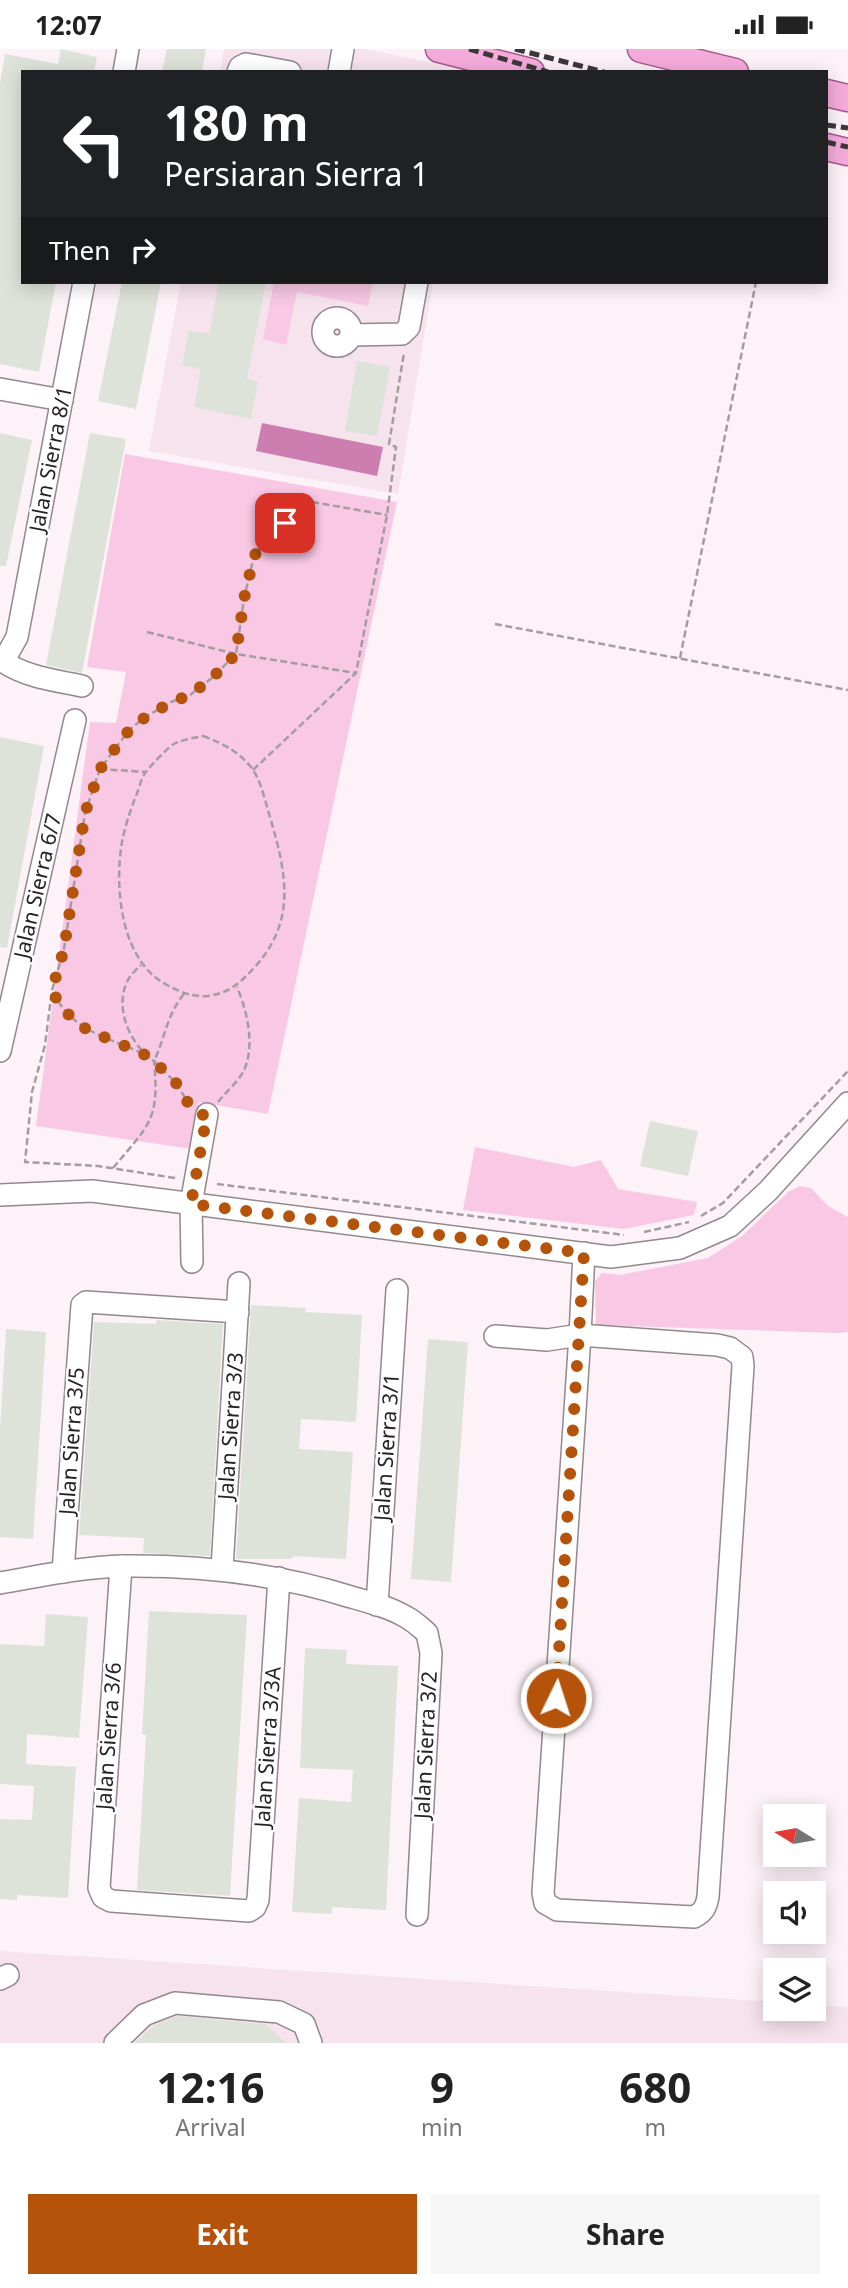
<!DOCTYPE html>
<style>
:root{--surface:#fff;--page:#f6f6f6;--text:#222;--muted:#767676;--accent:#b45309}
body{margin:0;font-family:"Noto Sans",sans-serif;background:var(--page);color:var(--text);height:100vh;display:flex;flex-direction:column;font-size:26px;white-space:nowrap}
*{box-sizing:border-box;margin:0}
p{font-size:23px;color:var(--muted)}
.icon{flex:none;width:38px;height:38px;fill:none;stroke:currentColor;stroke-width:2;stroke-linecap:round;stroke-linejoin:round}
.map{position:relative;height:1994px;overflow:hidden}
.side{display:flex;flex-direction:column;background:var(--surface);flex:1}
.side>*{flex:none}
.guide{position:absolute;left:21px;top:21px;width:807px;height:214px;border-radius:0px;box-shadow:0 4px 18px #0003;background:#202124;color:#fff;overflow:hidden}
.needle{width:46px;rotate:281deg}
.buttons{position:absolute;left:763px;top:1755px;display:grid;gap:14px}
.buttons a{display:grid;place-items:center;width:63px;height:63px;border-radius:0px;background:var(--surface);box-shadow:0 4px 18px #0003;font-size:35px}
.pin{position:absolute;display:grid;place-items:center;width:60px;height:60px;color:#fff;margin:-30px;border-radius:14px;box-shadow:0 4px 10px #0006}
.me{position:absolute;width:77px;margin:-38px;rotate:4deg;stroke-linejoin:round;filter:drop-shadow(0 0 5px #0008)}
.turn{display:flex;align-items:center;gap:24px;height:147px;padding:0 28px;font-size:32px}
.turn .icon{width:91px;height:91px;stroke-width:2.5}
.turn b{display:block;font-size:49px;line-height:60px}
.then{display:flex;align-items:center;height:66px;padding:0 28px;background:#0003;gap:14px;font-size:26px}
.eta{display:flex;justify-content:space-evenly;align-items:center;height:119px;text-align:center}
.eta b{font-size:42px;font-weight:700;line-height:49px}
.action{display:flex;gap:14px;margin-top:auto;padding:14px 28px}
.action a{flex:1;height:80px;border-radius:0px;background:var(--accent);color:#fff;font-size:28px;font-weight:700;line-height:80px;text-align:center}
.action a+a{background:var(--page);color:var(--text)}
.status{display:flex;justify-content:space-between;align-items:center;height:49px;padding:0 35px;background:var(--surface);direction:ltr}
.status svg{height:19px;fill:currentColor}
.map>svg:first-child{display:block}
.built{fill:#f6e3ed}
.green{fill:#f8c8e4}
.water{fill:#cd7eb0}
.building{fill:#dee3d9}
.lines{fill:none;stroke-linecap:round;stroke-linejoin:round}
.minor-casing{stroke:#92888d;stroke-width:24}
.major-casing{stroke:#a7578b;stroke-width:29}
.path{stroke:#a49ca1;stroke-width:2.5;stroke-dasharray:7 3.5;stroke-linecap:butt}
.minor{stroke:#fff;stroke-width:21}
.major{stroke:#f4abdb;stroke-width:26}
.rail{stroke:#3c3739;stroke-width:5;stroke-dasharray:10 5;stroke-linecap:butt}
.route{stroke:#b45309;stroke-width:12;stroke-dasharray:0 21.6}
.labels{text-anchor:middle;stroke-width:5;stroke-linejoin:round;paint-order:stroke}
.street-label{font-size:21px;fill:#262224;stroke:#fff}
</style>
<div class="status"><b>12:07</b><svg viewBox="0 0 49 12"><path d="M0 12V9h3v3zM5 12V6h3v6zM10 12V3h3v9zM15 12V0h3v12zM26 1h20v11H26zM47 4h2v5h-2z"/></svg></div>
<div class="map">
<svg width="848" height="1994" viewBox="0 0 848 1994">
<rect width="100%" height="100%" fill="#fdf2f8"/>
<g class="built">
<polygon points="224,0 365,0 468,21 220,23"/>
<polygon points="181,233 433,233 398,445 149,402"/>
<polygon points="0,1902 775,1953 775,1960 814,1960 814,1956 848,1958 848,1994 0,1994"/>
</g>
<g class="green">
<polygon points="274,233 373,233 368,257 297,243 286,296 263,290"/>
<polygon points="125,405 397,453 268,1065 199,1053 192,1100 36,1077 90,673 116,674 126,623 87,618"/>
<polygon points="475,1098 574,1118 601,1111 618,1140 697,1153 694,1166 624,1180 463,1161"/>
<polygon points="799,1137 811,1139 828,1157 848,1168 848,1283 838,1284 596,1276 595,1232 602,1224 620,1226 708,1209 742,1187 788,1143"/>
</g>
<polygon class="water" points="262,374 383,398 377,427 256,402"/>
<g class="building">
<polygon points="61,0 97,8 94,23 23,23 23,116 20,130 23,130 23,233 56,233 39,323 0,315 0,34 5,5 58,15"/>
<polygon points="167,0 206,0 202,23 162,23"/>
<polygon points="122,233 161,233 136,360 98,352"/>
<polygon points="219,233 266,233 247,330 258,333 251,370 194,358 201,320 182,316 189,281 209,285"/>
<polygon points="357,312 390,318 377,387 345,382"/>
<polygon points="0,384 32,391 6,517 0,517"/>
<polygon points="90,384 126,390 82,624 46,616"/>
<polygon points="0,688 44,697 7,899 0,898"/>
<polygon points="650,1072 698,1082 688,1127 640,1117"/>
<polygon points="251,1256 306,1259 305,1263 362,1266 356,1373 301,1370 299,1400 353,1403 346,1510 293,1507 292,1510 236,1510"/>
<polygon points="157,1271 223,1275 210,1507 143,1504 144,1489 79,1486 94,1273 156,1275"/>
<polygon points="6,1280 46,1283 33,1490 0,1488 0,1380"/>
<polygon points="428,1290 468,1293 451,1533 411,1530"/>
<polygon points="149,1562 247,1566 230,1847 137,1841 146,1686 142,1685"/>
<polygon points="46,1565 88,1568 79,1689 27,1685 26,1715 76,1718 68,1849 17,1846 17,1851 0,1850 0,1770 32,1771 34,1737 0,1735 0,1595 44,1597"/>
<polygon points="305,1599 347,1601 346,1615 398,1617 386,1861 332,1858 332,1865 292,1863 299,1749 351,1753 353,1721 300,1719"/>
<polygon points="177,1967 265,1975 286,1994 134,1994 155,1976"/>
</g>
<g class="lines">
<g class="minor-casing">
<g id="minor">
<polyline points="124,23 128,0"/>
<polyline points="238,23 240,18 246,15 290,23"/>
<polyline points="339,23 343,0"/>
<circle cx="337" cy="283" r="14"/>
<polyline points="351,286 402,285 409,278 417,233"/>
<polyline points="0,340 62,351"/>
<polyline points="0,611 7,606 17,588 84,233"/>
<path d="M1 611C25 628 53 631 82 637"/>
<polyline points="0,1002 75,671"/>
<polyline points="0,1146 92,1142 611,1208 680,1199 730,1177 768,1142 848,1054"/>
<polyline points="192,1213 191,1155 207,1065"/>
<path d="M495 1287 547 1291 580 1286 717 1296 730 1299 742 1308 743 1317 708 1848C706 1858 704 1863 694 1868L557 1861 545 1854 543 1844 580 1286 584 1204"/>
<polyline points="121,1517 99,1839 103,1848 111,1852 249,1862 255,1858 258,1851 279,1529"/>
<polyline points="222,1520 239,1234"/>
<polyline points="63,1523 82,1256 86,1253 238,1263"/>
<path d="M0 1534C40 1527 82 1518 123 1517 200 1516 276 1524 351 1548 369 1553 389 1558 406 1568 414 1572 421 1579 427 1584L431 1604 417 1866"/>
<polyline points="377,1556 397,1241"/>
<polyline points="0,1930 8,1926"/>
<polyline points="115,1994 144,1966 175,1954 279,1963 304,1975 311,1994"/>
</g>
</g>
<g class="major-casing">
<g id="major">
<polyline points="439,0 531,23"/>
<polyline points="641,0 735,23"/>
<polyline points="826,44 848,49"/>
<polyline points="826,98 848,103"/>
</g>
</g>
<g class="path">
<polyline points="495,575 848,641"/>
<polyline points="147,583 236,605 356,624"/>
<polyline points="680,609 756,233"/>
<path d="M203 687C222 694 238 702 251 718 261 731 265 752 270 768 287 826 297 874 252 921 239 935 227 945 207 947 192 948 180 943 167 936 121 912 114 840 122 793 125 778 130 762 136 747 139 740 141 729 146 723 150 717 166 701 172 696 180 691 193 689 203 687Z"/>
<polyline points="100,720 146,723"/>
<polyline points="253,721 356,624 387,466 396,398 389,395 404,304"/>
<path d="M53 943C71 981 106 988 142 1004"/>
<path d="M184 945C167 965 165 989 154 1012L176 1034 190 1057"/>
<path d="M218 1053C226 1043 237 1034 243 1023 256 999 247 961 237 938"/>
<path d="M113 1119C149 1076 160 1071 154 1012 131 997 114 960 127 933 130 926 136 921 141 916"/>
<polyline points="175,1129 98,1117 25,1113 32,1043 45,996 52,941 64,900 85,764 100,720 130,680 147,667 171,653 190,646 212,629 236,605 244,550 254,507 266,491 304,457 312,453 387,466"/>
<polyline points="217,1135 624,1186"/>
<polyline points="701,1167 723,1154 848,1022"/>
<polyline points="644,1183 689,1173"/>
</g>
<use href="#minor" class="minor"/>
<use href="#major" class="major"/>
<g class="rail">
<polyline points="469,0 548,23"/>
<polyline points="515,0 604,23"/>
<polyline points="826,76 848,79"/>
<polyline points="826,93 848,98"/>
</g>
</g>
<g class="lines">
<polyline class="route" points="285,474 266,491 254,507 244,550 236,605 212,629 190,646 172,653 147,667 130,680 100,720 85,764 64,900 52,941 61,959 87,981 142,1004 154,1012 176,1034 193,1062 202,1066 207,1065 191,1155 584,1204 556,1649"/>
</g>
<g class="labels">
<g class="street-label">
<text transform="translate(51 410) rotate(-79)" y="7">Jalan Sierra 8/1</text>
<text transform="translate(38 837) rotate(-77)" y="7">Jalan Sierra 6/7</text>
<text transform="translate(231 1377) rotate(-86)" y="7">Jalan Sierra 3/3</text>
<text transform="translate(72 1392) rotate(-86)" y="7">Jalan Sierra 3/5</text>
<text transform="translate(387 1398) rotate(-86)" y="7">Jalan Sierra 3/1</text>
<text transform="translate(109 1687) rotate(-86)" y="7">Jalan Sierra 3/6</text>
<text transform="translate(426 1696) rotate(-87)" y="7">Jalan Sierra 3/2</text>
<text transform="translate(268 1698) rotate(-86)" y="7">Jalan Sierra 3/3A</text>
</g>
</g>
</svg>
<div class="buttons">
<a><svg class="needle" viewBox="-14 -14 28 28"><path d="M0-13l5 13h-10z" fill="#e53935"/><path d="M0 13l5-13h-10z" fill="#767676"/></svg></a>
<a><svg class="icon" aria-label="sound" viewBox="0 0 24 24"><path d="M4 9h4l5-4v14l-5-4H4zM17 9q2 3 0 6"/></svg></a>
<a><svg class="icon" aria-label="layers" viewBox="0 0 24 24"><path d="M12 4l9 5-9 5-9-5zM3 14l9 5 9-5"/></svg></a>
</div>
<div class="pin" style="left:285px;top:474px;background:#d93025"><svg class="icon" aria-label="arrive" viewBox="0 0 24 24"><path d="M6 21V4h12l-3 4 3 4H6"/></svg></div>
<svg class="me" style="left:556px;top:1649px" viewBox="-20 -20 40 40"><circle r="17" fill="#b45309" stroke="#fff" stroke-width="3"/><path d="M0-11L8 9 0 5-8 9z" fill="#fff"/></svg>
<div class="guide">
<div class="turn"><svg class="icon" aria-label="left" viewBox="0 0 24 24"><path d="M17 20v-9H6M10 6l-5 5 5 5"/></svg><div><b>180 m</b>Persiaran Sierra 1</div></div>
<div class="then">Then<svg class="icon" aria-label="right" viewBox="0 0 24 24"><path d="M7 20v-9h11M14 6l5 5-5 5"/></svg></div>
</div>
</div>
<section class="side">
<div class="eta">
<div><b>12:16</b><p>Arrival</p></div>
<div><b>9</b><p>min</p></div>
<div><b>680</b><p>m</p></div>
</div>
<div class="action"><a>Exit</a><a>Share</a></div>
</section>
